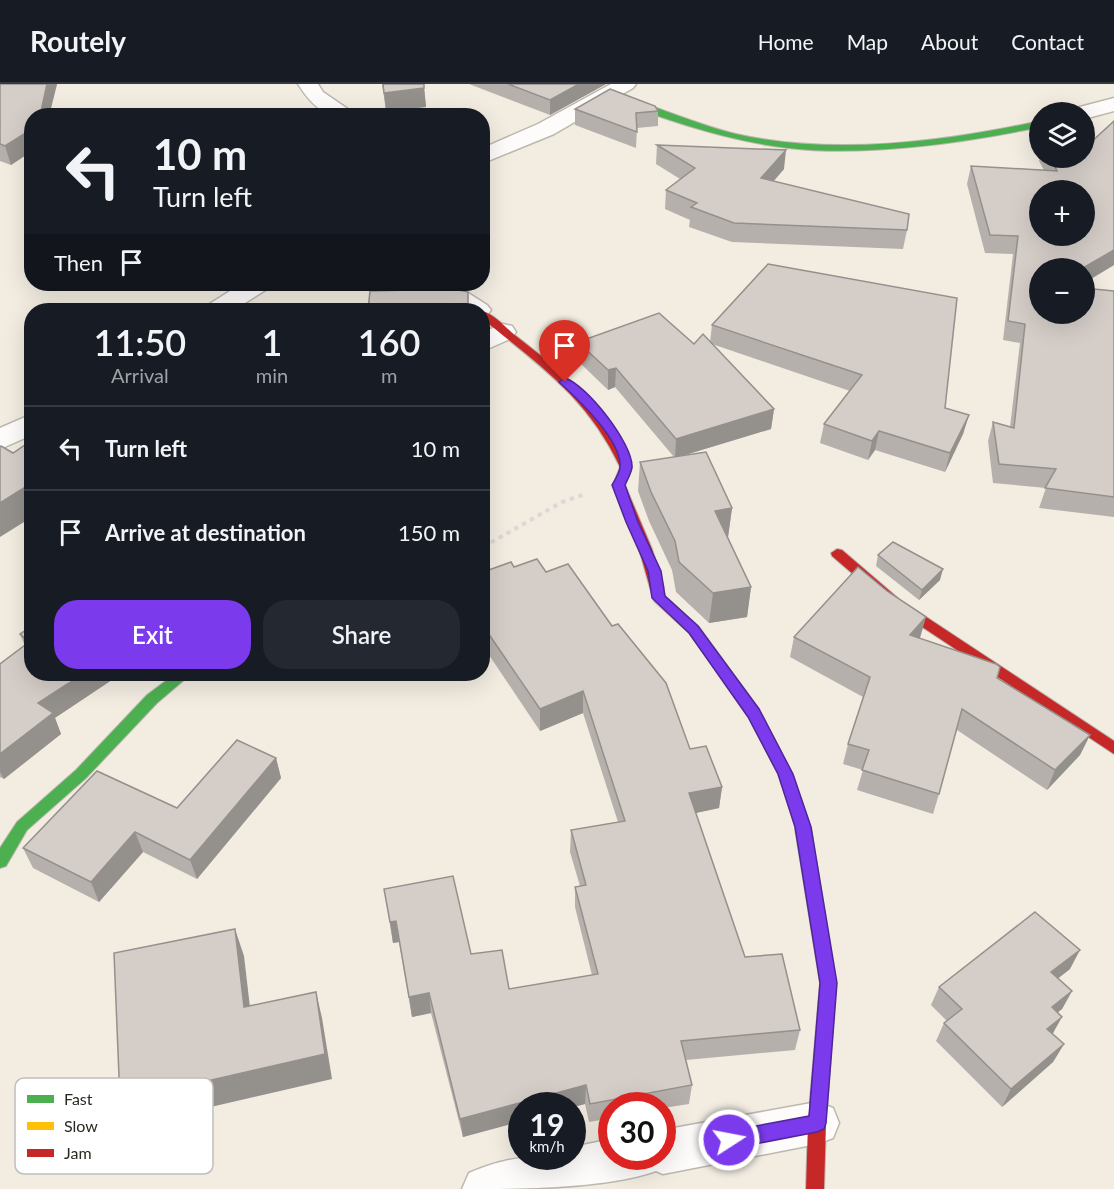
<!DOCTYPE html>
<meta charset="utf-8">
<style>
:root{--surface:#171b24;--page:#242831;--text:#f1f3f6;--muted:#9ea1a6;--line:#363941;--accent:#7c3aed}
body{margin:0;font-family:Lato,sans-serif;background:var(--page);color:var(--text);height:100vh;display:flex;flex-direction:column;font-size:22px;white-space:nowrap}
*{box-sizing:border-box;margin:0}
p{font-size:20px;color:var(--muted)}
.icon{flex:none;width:33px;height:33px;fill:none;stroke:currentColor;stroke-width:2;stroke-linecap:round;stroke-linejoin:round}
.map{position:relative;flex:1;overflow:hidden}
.panel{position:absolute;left:24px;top:219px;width:466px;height:378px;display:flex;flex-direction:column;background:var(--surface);border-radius:24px;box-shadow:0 6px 24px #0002}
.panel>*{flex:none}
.banner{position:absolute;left:24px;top:24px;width:466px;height:183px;border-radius:24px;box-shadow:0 6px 24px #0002;background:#171b24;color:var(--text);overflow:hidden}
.fabs{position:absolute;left:1029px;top:18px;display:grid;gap:12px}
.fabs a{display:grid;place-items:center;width:66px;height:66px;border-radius:50%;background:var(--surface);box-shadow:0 6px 24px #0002;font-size:30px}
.speed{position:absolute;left:508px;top:1008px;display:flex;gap:12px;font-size:30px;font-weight:700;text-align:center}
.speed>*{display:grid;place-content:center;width:78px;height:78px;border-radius:50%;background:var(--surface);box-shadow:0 6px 24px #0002;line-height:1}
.speed small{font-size:15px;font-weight:400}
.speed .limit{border:9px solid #d22;background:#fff;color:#111}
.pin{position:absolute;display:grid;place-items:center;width:51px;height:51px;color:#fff;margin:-62px -26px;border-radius:50% 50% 50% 0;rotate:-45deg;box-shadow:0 0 6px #0007}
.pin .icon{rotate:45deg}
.me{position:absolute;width:66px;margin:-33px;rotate:79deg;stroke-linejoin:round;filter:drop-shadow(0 0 4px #0008)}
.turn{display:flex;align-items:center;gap:21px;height:126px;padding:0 30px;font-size:27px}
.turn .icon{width:78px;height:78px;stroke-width:2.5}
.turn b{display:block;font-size:42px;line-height:51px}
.then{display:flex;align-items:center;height:57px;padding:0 30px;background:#0003;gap:12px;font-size:22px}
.eta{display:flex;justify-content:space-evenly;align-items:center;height:102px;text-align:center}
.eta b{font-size:36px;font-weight:600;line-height:42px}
.primary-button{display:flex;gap:12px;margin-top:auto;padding:12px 30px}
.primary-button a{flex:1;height:69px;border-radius:24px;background:var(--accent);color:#fff;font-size:24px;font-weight:600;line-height:69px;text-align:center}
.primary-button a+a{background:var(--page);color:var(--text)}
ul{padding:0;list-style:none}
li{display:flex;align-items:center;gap:18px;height:84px;padding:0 30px;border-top:2px solid var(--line)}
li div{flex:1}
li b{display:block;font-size:22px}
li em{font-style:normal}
header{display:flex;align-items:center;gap:36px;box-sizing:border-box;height:84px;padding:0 30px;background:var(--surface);border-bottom:2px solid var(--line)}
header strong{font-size:28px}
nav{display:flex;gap:33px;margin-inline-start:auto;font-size:21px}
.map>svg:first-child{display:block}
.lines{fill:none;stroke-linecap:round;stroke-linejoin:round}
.street-casing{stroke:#bcb8b0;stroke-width:3}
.fast-casing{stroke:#bcb8b0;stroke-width:2}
.slow-casing{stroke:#bcb8b0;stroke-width:2}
.jam-casing{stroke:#bcb8b0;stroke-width:2}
.path{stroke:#dbd9d6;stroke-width:4;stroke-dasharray:4.5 4.5;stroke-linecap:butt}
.street{fill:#fdfcfa;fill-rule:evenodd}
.fast{fill:#4caf50;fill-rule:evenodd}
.slow{fill:#ffc107;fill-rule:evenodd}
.jam{fill:#c62828;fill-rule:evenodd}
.wall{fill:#b6b0ac}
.shaded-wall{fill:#94908c}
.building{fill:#d4cdc8;stroke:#94908c;stroke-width:1.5;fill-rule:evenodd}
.route{fill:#7c3aed;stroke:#51269a;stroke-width:1.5}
.key{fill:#fff;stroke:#c0bfbd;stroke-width:1.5}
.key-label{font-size:16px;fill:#2c2922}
</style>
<header>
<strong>Routely</strong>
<nav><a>Home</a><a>Map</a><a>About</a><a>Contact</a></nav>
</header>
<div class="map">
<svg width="1114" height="1105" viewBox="0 0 1114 1105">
<rect width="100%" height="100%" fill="#f2ece1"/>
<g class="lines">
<g class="street-casing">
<g id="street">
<path d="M298 0H318L323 8 358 32C326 32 316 28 298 0Z"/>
<polygon points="611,0 636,0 633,4 554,50 483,79 483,64 538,40"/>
<polygon points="1114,14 1114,27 1084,35 1084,28 1074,28 1076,24"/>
<polygon points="241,200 271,200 267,205 234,226 205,226 208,221"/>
<polygon points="425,200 454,200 487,221 491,226 487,231 483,232 483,226 461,226 428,205"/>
<polygon points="503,240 512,242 516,248 512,254 483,267 483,248"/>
<polygon points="32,330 32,351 0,365 0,344"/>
<path d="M817 1018 833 1024 839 1039 833 1054 817 1060 663 1090 656 1087C604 1105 520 1105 462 1105L469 1089C509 1072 531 1072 573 1072V1063L612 1055V1072H663V1046Z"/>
</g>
</g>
<g class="fast-casing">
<g id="fast">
<path d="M615 10C656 22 695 40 736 50 834 72 942 58 1040 37V43C964 59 865 73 788 64 728 57 669 37 612 15L611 13Z"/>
<polygon points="175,590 191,590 157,619 86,694 27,746 6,782 0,784 0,764 17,738 76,686 147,611"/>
</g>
</g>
<g class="slow-casing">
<polygon id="slow" points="657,499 662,501 665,512 699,543 759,625 792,690 811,744 808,748 803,750 798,748 778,690 749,632 689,549 654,517 650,504"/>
</g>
<g class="jam-casing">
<g id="jam">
<path d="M483 227C495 231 506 244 516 252 568 292 603 323 632 383L625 401 652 465 664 504 662 507 657 509 650 504 639 465 613 401 620 383C587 313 541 283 483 235Z"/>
<polygon points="837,465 842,466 899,515 1114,657 1114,670 889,521 832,472 831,469"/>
<polygon points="803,738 808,740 811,744 836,899 826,1039 824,1105 806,1105 808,1039 820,899 795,744 798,740"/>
</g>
</g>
<polyline class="path" points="483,463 562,418 583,411"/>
<use href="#street" class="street"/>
<use href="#fast" class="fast"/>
<use href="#slow" class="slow"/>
<use href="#jam" class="jam"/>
</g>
<g class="wall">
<polygon points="0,0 57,0 49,32 32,32 32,67 11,81 0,77"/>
<polygon points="382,0 424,0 426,23 386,27"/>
<polygon points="469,0 606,0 550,31"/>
<polygon points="575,25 658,27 658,42 637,44 636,64 575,41"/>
<polygon points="1114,37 1114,181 1084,199 1084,184 1040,230 1114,207 1114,433 1039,424 1046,404 993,399 988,357 993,338 1010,343 1020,259 1003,256 1013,170 985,169 967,100 971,82 1044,86 1039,77 1040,74 1084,74 1089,60"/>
<polygon points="657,61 784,85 774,97 907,146 903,165 732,158 689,143 690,136 665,125 666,106 680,95 656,80"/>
<polygon points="768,180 945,324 969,331 963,350 945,388 875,366 868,376 820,359 824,340 850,307 712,260 774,325 771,345 685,371 732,424 728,453 751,503 747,533 709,539 676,508 672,486 649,437 638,407 640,378 674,373 615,303 608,306 578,277 578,258 694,260 710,258 712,241"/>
<polygon points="878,471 940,496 919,516 876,482"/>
<polygon points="514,483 546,488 690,665 722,703 719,724 696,729 745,873 800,946 795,966 686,976 692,1001 689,1020 663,1024 663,1022 612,1022 612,1034 589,1038 585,1020 463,1053 431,929 412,933 399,858 393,859 384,805 471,870 509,905 592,891 575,823 575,803 580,802 570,768 571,746 618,738 583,629 540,647 489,571 483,488"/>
<polygon points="32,542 55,634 61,650 4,695 0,693 0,580 25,562 20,550"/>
<polygon points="794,553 919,554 997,594 1090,651 1080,671 1047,706 957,646 939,710 933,730 857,706 863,686 843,680 848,660 863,613 790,573"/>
<polygon points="276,674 281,694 197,795 143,768 99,818 33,784 23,764 177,724"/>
<polygon points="1070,885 1058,894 1072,907 1062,925 1058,928 1053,950 1064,960 1053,978 1002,1023 936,957 944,939 947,937 931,921 939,903"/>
</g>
<g class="shaded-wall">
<polygon points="47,0 57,0 49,32 40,32"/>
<polygon points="579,0 606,0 550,31 550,16"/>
<polygon points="424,4 426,23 386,27 384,9"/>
<polygon points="32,45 32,67 11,81 5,62"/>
<polygon points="786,66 784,85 759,113 761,94"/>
<polygon points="1114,166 1114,181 1084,199 1084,184 1083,184"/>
<polygon points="616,284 615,303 608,306 608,286"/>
<polygon points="774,325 771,345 675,374 676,355"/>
<polygon points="969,331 963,350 945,388 950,369"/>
<polygon points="879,347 875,366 868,376 872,357"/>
<polygon points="32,399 32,433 0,453 0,419"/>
<polygon points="732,424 728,453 715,427"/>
<polygon points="943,485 940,496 919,516 922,506"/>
<polygon points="751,503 747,533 709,539 713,509"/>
<polygon points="926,533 920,554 905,572 910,551"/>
<polygon points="488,549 489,571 483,573 483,551"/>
<polygon points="83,590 121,590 55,634 61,650 4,695 0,688 0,670 38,619"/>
<polygon points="583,607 583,629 540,647 540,625"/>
<polygon points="1090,651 1080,671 1047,706 1055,686"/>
<polygon points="276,674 281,694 197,795 190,776"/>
<polygon points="722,703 719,724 686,731 689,709"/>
<polygon points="135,748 143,768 99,818 91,798"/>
<polygon points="396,837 399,858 393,859 390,838"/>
<polygon points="235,845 244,872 253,949 244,923"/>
<polygon points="1080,866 1070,885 1042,907 1051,888"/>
<polygon points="1072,907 1062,925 1042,941 1052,923"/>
<polygon points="316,908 322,934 332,995 133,1041 120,1017"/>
<polygon points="429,909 431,929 412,933 409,913"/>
<polygon points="1062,933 1052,951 1047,945"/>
<polygon points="1064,960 1053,978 1002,1023 1011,1005"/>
<polygon points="586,1001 585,1020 573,1023 573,1022 522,1022 522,1037 463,1053 460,1035"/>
</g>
<g class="building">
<polygon points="0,0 47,0 40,32 32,32 32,45 5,62 0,60"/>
<polygon points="383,0 424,0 424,4 384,9"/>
<polygon points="508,0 579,0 550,16"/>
<polygon points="610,5 655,22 658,27 636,29 637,48 575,25"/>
<path d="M1114 37V166L1083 184H1040V230H1084V204L1114 207V413L1045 404 1056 385 999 380 993 338 1014 344 1025 240 1008 237 1018 152 990 151 971 82 1057 87 1051 74H1084V60H1089ZM1040 106H1084V152H1040Z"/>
<polygon points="657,61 786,66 761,94 909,130 907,146 734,139 691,123 697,119 666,106 695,84"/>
<polygon points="768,180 957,214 945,324 969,331 950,369 879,347 872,357 824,340 862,291 712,241"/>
<polygon points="454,205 468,208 468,226 368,226 370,207"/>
<polygon points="659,229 694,260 703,250 774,325 676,355 616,284 608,286 578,258"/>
<polygon points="25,361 32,366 32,399 0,419 0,363 1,362 13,369"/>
<polygon points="706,368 732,424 715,427 751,503 713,509 679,478 675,457 651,408 640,378"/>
<polygon points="893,458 943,485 922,506 878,471"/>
<polygon points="537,475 546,488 568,480 612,542 618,540 666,599 690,665 706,662 722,703 689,709 745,873 782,870 800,946 681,957 692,1001 590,1020 586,1001 460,1035 429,909 409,913 396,837 390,838 384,805 453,792 471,870 502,866 509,905 598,890 575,803 586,801 571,746 625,737 583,607 540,625 488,549 483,551 483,488 511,478 514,483"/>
<polygon points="858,483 887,507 926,533 910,551 996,580 1000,583 997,594 1090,651 1055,686 962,625 939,710 862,686 869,666 848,660 870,593 794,553"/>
<polygon points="32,542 32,590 83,590 38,619 53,629 0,670 0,580 29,558 20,550"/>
<polygon points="237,656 276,674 190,776 135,748 91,798 23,764 97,687 177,724"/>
<polygon points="1035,828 1080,866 1051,888 1072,907 1052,923 1062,933 1047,945 1064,960 1011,1005 944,939 962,925 939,903"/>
<polygon points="235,845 244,923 316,908 325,970 120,1017 114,869"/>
</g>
<path class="route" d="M565 294C587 301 633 360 632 383 632 388 627 396 625 401L638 438 661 487 665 512 698 542 759 625 793 690 811 743 837 899 826 1039 824 1045 817 1048 729 1065 723 1062 720 1056 723 1049 729 1047 809 1032 820 899 795 743 778 690 748 633 689 549 652 514 648 487 626 438 612 401C615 396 620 388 620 383 622 357 579 316 561 300L559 298Z"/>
<rect x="15" y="994" width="198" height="96" rx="9" class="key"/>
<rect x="27" y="1011" width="27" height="8" fill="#4caf50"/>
<rect x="27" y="1038" width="27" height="8" fill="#ffc107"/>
<rect x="27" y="1065" width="27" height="8" fill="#c62828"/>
<g class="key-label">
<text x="64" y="1021">Fast</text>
<text x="64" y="1048">Slow</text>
<text x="64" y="1075">Jam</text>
</g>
</svg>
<div class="fabs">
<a><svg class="icon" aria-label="layers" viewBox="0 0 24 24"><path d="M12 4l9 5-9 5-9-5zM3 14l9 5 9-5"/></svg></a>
<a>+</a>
<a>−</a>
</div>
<div class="speed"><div>19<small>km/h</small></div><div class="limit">30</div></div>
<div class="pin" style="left:565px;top:298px;background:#d93025"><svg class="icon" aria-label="arrive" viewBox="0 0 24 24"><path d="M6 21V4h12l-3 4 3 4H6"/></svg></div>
<svg class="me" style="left:729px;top:1056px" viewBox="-20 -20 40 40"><circle r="17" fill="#7c3aed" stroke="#fff" stroke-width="3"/><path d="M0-11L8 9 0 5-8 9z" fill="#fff"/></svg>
<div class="banner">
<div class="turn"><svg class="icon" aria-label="left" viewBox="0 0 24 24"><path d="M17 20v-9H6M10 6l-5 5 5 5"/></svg><div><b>10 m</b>Turn left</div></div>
<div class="then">Then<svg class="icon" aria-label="arrive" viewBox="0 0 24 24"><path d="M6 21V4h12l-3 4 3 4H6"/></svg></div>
</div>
<section class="panel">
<div class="eta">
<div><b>11:50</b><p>Arrival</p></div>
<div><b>1</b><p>min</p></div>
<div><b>160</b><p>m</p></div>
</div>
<ul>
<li><svg class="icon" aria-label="left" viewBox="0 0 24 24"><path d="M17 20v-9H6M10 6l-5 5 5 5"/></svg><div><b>Turn left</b></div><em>10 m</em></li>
<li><svg class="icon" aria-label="arrive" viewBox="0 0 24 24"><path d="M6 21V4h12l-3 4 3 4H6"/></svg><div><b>Arrive at destination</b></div><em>150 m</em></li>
</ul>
<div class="primary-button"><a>Exit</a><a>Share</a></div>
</section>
</div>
